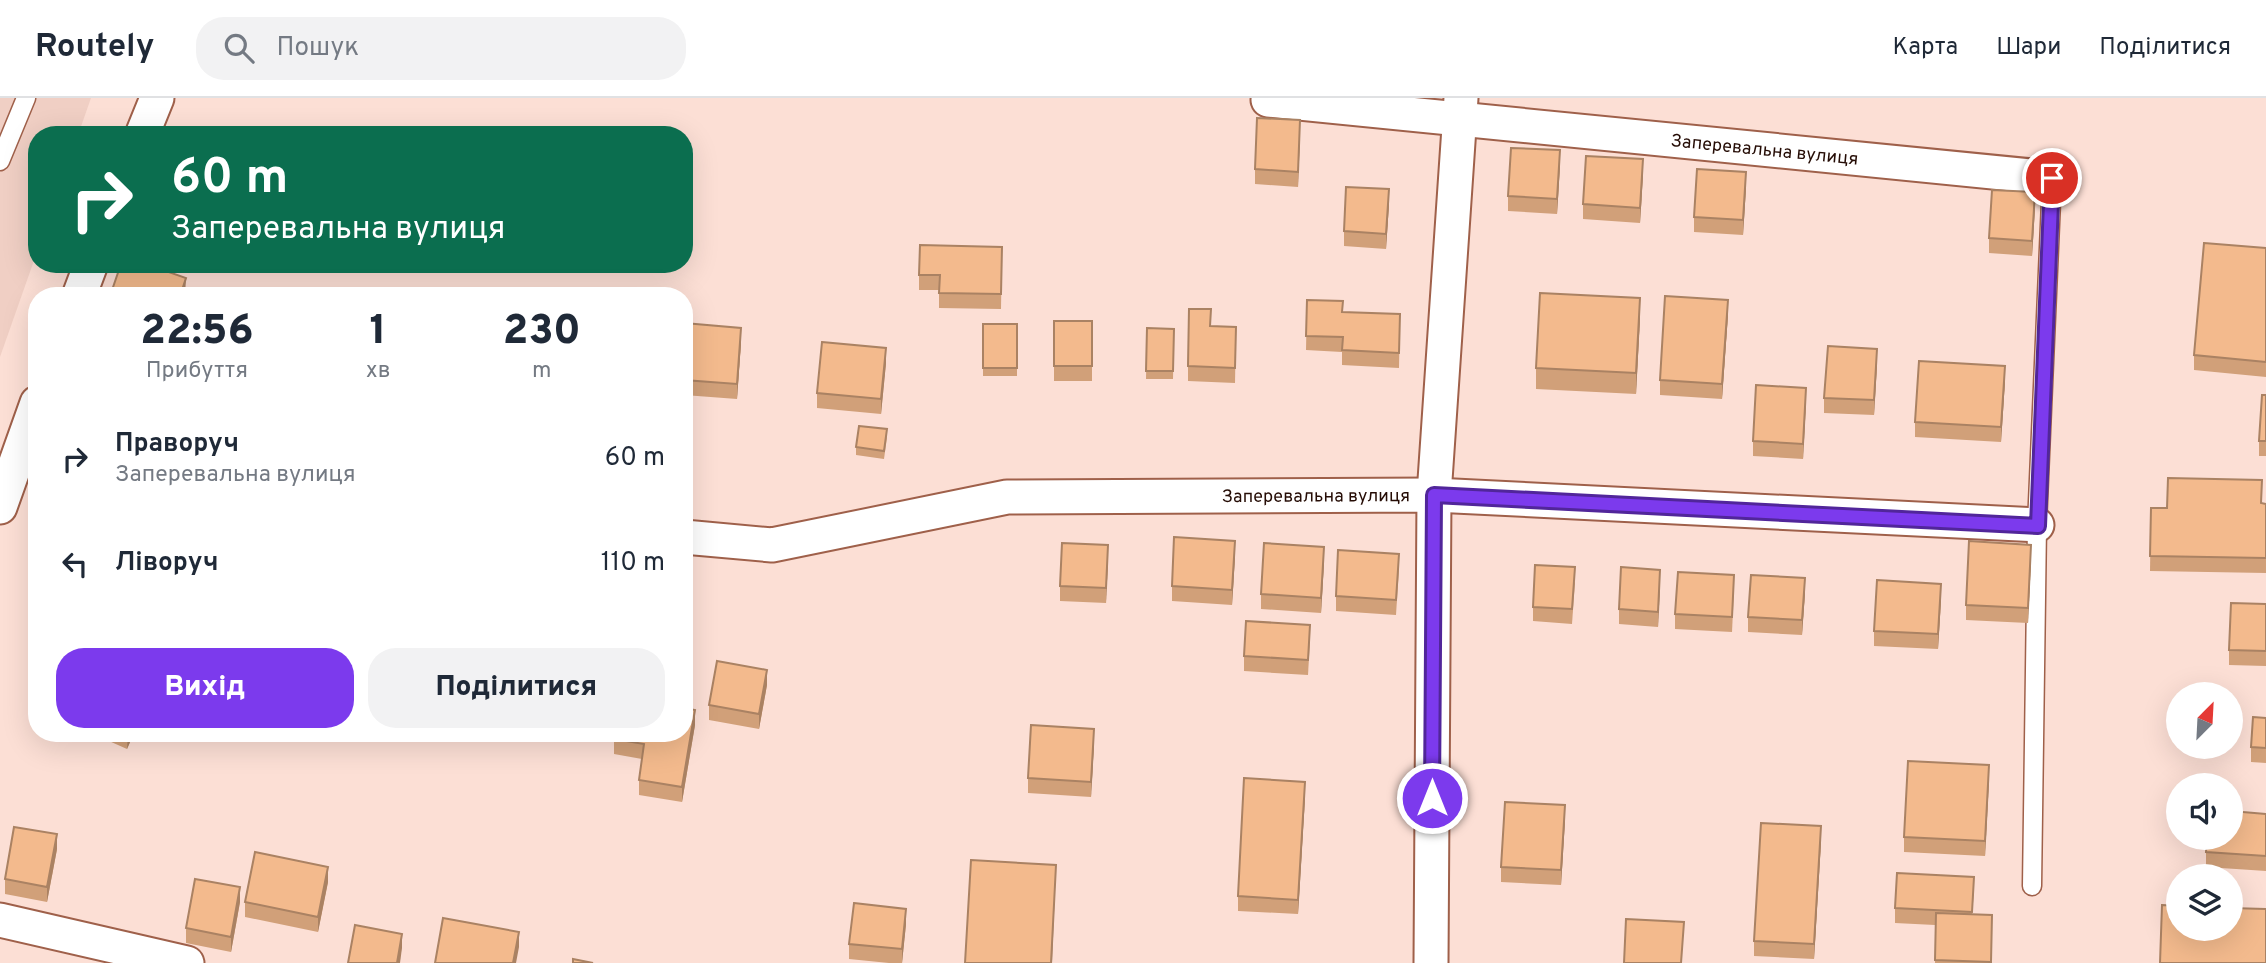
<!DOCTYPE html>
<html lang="uk">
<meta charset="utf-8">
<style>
:root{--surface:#fff;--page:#f2f2f3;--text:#1f2937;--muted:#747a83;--line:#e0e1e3;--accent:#7c3aed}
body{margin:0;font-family:Overpass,sans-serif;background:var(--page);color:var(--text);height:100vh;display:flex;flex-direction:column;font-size:26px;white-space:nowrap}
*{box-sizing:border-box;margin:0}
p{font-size:23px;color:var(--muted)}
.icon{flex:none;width:38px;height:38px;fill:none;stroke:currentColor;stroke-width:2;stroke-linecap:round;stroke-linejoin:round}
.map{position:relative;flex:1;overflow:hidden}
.panel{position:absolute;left:28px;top:189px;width:665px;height:455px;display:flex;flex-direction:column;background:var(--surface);border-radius:28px;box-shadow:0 7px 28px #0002}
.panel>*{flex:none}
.guide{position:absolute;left:28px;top:28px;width:665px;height:147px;border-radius:28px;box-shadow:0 7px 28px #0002;background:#0b6e4f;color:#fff;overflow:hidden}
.needle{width:46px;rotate:24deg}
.controls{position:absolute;left:2166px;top:584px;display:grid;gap:14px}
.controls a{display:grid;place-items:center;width:77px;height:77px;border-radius:50%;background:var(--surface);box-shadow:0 7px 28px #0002;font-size:35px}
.pin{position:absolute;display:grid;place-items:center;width:60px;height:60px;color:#fff;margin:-30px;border:4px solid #fff;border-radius:50%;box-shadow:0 2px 7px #0007}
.me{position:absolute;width:77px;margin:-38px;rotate:0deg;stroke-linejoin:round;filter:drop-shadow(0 0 5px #0008)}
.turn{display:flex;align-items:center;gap:24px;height:147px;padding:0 28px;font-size:32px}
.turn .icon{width:91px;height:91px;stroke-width:2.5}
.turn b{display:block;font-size:49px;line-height:60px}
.eta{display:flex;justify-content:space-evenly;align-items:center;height:119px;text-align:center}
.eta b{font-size:42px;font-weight:800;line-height:49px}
.action{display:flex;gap:14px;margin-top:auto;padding:14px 28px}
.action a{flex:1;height:80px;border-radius:28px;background:var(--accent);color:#fff;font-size:28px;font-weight:800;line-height:80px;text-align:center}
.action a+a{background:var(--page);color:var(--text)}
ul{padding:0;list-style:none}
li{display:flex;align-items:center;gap:21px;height:105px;padding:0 28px}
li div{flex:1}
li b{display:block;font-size:26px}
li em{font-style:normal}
header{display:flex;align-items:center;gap:42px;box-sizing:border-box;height:98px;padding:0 35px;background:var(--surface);border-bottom:2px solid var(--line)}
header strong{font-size:33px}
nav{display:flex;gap:38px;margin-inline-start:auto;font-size:24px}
.search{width:490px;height:63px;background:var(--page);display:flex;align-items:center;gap:18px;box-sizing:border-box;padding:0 24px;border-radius:28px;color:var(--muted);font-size:26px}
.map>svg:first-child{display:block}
.built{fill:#f0cfc4}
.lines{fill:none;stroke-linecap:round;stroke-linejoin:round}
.service-casing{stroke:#9f604a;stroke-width:21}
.minor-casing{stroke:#9f604a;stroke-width:37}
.service{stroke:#fff;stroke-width:18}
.minor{stroke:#fff;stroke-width:33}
.wall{fill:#d1a079}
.shaded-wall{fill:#aa8263}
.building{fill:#f3ba8d;stroke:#aa8263;stroke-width:2}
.route-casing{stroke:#51269a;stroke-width:18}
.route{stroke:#7c3aed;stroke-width:12}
.labels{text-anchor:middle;stroke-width:5;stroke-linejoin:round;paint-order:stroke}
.street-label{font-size:18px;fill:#250c05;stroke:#fff0eb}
</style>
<header>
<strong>Routely</strong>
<div class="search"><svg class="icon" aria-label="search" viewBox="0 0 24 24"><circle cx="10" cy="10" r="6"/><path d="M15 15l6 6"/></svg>Пошук</div>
<nav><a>Карта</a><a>Шари</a><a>Поділитися</a></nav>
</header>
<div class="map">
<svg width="2266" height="865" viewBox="0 0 2266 865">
<rect width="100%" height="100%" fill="#fcdfd5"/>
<polygon class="built" points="0,0 91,0 78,37 37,37 37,154 0,259"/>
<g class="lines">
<g class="service-casing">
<g id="service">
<polyline points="0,63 26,0"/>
<polyline points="2032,788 2037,427 2052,80"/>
</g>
</g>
<g class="minor-casing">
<g id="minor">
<path id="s1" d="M1268 2 2052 80"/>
<polyline points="142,37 157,0"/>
<polyline points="79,198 91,166"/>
<polyline points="0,409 37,305"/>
<path id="s2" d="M684 439 772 447 1007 399 1434 397 2037 427"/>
<polyline points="0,822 187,865"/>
<polyline points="1431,865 1434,397 1461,0"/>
</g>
</g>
<use href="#service" class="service"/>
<use href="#minor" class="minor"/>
</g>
<g class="wall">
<polygon points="1300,37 1298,89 1255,86 1255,71"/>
<polygon points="1560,67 1557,116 1508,113 1508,98"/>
<polygon points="1643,76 1640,125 1583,121 1583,106"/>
<polygon points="1746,89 1743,137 1694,134 1694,119"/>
<polygon points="1389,106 1386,151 1344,148 1344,133"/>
<polygon points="2035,109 2032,158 1989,155 1989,140"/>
<polygon points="1002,149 1001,211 939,210 939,192 919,192 919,177"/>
<polygon points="2266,150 2266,279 2194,272 2194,257"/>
<polygon points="1307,202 1343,214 1400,216 1399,270 1342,267 1342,254 1306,252"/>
<polygon points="1728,217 1722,301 1660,297 1660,282"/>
<polygon points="1640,221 1636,296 1536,291 1536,270"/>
<rect x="1054" y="223" width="38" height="60"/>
<polygon points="684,225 741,245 737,301 684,297"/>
<rect x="983" y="226" width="34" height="52"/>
<polygon points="1211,228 1236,229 1235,285 1188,283 1188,268"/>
<polygon points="1147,230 1174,231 1173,281 1146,281"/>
<polygon points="886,265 881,316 817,310 817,295"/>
<polygon points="1877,266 1874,317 1824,315 1824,300"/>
<polygon points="2005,283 2001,344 1915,339 1915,324"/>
<polygon points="2266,297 2266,358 2259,358 2259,343"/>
<polygon points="1806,304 1803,361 1753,358 1753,343"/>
<polygon points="887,339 884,361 856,357 856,349"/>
<polygon points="2266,406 2266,475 2150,473 2151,410"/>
<polygon points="1235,458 1232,507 1172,503 1172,488"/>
<polygon points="1108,462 1106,505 1060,503 1060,488"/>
<polygon points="2031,462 2028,525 1966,522 1966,507"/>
<polygon points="1324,464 1321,515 1261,511 1261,496"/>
<polygon points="1399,471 1396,517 1336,513 1336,498"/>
<polygon points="1575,484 1572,526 1533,523 1533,509"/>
<polygon points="1660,487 1658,529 1619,526 1619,511"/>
<polygon points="1734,492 1732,534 1675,531 1675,516"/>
<polygon points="1805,495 1802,537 1748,534 1748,519"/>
<polygon points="1941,501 1938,551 1874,548 1874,533"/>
<polygon points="2266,506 2266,568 2229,567 2229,552"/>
<polygon points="1310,542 1308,577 1244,573 1244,558"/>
<polygon points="767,587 759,631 709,622 709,607"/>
<polygon points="2266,620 2266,665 2251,664 2251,649"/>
<polygon points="695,627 682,704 639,697 639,682 642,661 614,656 614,641"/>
<polygon points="91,635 134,635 127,651"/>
<polygon points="1094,646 1091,699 1028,695 1028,680"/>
<polygon points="1989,682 1985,758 1904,754 1904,739"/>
<polygon points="1305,699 1298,816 1238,813 1238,798"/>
<polygon points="2266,716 2266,773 2206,769 2206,754"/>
<polygon points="1565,722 1561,787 1501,784 1501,769"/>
<polygon points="1821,743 1814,861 1754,858 1754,843"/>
<polygon points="57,751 47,804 5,796 5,781"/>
<polygon points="328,784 318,834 245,819 245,804"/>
<polygon points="1974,794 1972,816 1992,817 1991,865 1935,865 1935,827 1895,825 1895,810"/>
<polygon points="240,804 231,854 186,845 186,830"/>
<polygon points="906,826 902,865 889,865 849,861 849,846"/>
</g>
<g class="shaded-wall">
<polygon points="1300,22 1300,37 1298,89 1298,74"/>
<polygon points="1560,52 1560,67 1557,116 1557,101"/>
<polygon points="1643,61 1643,76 1640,125 1640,110"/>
<polygon points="1746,74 1746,89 1743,137 1743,122"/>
<polygon points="1389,91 1389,106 1386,151 1386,136"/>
<polygon points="2035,94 2035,109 2032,158 2032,143"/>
<polygon points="186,180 185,198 180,198"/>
<polygon points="1640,200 1640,221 1636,296 1636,275"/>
<polygon points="1728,202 1728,217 1722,301 1722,286"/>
<polygon points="741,230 741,245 737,301 737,286"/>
<polygon points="886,250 886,265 881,316 881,301"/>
<polygon points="1877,251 1877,266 1874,317 1874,302"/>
<polygon points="2005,268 2005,283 2001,344 2001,329"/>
<polygon points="1806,290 1806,304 1803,361 1803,346"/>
<polygon points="1235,443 1235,458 1232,507 1232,492"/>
<polygon points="1108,447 1108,462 1106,505 1106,490"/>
<polygon points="2031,447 2031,462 2028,525 2028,510"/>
<polygon points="1324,449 1324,464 1321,515 1321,500"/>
<polygon points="1660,472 1660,487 1658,529 1658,514"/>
<polygon points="1805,480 1805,495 1802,537 1802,522"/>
<polygon points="1941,486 1941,501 1938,551 1938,536"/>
<polygon points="767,572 767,587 759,631 759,616"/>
<polygon points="695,612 695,627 682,704 682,689"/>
<polygon points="1094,631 1094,646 1091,699 1091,684"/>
<polygon points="128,635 134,635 127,651"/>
<polygon points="1989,667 1989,682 1985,758 1985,743"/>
<polygon points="1305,684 1305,699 1298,816 1298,802"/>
<polygon points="1565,707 1565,722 1561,787 1561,772"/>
<polygon points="1821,728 1821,743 1814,861 1814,846"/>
<polygon points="57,736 57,751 47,804 47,789"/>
<polygon points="1056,767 1052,865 1051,865"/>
<polygon points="328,769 328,784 318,834 318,819"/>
<polygon points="240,789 240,804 231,854 231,839"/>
<polygon points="906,811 906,826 902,865 902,851"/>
<polygon points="519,834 519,849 516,865 513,865"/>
<polygon points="402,836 402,850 400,865 397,865"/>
</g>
<g class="building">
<polygon points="1257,20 1300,22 1298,74 1255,71"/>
<polygon points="1511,50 1560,52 1557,101 1508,98"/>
<polygon points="1586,58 1643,61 1640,110 1583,106"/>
<polygon points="1697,71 1746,74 1743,122 1694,119"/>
<polygon points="1346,89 1389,91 1386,136 1344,133"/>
<polygon points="1992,92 2035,94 2032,143 1989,140"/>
<polygon points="2204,145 2266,150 2266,264 2194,257"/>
<polygon points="920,147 1002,149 1001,196 939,195 940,177 919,177"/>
<polygon points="121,166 146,166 186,180 180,198 110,198"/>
<polygon points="1540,195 1640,200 1636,275 1536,270"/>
<polygon points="1665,198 1728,202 1722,286 1660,282"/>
<polygon points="1307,202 1343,203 1342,214 1400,216 1399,255 1342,252 1343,239 1306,238"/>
<polygon points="1189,211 1211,211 1210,228 1236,229 1235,270 1188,268"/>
<rect x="1054" y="223" width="38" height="45"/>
<polygon points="684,225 741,230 737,286 684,282"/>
<rect x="983" y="226" width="34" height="44"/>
<polygon points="1147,230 1174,231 1173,273 1146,273"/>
<polygon points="822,244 886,250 881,301 817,295"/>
<polygon points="1828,248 1877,251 1874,302 1824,300"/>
<polygon points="1919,263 2005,268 2001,329 1915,324"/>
<polygon points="1756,287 1806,290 1803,346 1753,343"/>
<polygon points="2262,297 2266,297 2266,343 2259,343"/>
<polygon points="859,328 887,331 884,353 856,349"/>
<polygon points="2168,380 2262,382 2261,405 2266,406 2266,460 2150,458 2151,410 2167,410"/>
<polygon points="1174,439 1235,443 1232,492 1172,488"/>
<polygon points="1969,443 2031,447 2028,510 1966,507"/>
<polygon points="1062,445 1108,447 1106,490 1060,488"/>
<polygon points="1264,445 1324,449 1321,500 1261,496"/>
<polygon points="1338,452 1399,456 1396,502 1336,498"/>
<polygon points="1535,467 1575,469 1572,511 1533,509"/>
<polygon points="1621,469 1660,472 1658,514 1619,511"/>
<polygon points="1678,474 1734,477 1732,519 1675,516"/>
<polygon points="1751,477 1805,480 1802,522 1748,519"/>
<polygon points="1877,482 1941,486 1938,536 1874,533"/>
<polygon points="2231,505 2266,506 2266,553 2229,552"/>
<polygon points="1246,523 1310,527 1308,562 1244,558"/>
<polygon points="717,563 767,572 759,616 709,607"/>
<polygon points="684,610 695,612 682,689 639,682 644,646 614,641 615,635 684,635"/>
<polygon points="2253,619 2266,620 2266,650 2251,649"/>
<polygon points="1031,627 1094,631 1091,684 1028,680"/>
<polygon points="1908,663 1989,667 1985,743 1904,739"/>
<polygon points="1244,680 1305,684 1298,802 1238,798"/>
<polygon points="1505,704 1565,707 1561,772 1501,769"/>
<polygon points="2231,713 2266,716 2266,758 2206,754 2207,740 2231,740"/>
<polygon points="1761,725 1821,728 1814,846 1754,843"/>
<polygon points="14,729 57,736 47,789 5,781"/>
<polygon points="255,754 328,769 318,819 245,804"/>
<polygon points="971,762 1056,767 1051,865 965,865"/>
<polygon points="1897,775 1974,779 1972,814 1895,810"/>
<polygon points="195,781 240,789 231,839 186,830"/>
<polygon points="854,805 906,811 902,851 849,846"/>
<polygon points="2162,807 2179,808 2179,831 2231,831 2231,810 2266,811 2266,865 2160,865"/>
<polygon points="1936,815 1992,817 1991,864 1935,862"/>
<polygon points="443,820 519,834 513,865 435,865"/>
<polygon points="1626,821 1684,824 1681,865 1624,865"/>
<polygon points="355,827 402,836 397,865 348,865"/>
<polygon points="573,861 593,865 573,865"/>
</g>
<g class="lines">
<g class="route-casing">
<polyline id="route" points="1432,700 1434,397 2038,428 2052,80"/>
</g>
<use href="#route" class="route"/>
</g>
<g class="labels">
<g class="street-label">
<text dy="6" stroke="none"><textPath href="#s1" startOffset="499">Заперевальна вулиця</textPath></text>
<text dy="6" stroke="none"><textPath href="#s2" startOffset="637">Заперевальна вулиця</textPath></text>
</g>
</g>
</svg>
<div class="controls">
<a><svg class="needle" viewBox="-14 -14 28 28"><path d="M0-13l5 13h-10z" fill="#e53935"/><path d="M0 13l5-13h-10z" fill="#747a83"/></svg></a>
<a><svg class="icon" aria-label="sound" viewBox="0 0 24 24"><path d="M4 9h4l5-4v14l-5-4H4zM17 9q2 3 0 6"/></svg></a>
<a><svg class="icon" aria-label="layers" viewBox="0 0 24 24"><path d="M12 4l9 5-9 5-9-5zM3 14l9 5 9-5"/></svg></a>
</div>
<div class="pin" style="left:2052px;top:80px;background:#d93025"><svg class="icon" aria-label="arrive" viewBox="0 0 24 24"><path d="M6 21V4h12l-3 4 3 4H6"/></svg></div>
<svg class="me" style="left:1432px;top:700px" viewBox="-20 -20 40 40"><circle r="17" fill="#7c3aed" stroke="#fff" stroke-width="3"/><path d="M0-11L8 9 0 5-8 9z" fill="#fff"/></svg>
<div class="guide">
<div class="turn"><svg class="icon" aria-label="right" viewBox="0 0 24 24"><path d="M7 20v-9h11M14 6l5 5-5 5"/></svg><div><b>60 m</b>Заперевальна вулиця</div></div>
</div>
<section class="panel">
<div class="eta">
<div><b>22:56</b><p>Прибуття</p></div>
<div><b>1</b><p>хв</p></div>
<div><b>230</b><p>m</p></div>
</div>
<ul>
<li><svg class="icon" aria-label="right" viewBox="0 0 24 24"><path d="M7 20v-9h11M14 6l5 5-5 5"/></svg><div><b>Праворуч</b><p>Заперевальна вулиця</p></div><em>60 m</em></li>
<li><svg class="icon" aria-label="left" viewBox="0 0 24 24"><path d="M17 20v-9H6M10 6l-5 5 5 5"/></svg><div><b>Ліворуч</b></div><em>110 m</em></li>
</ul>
<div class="action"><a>Вихід</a><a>Поділитися</a></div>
</section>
</div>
